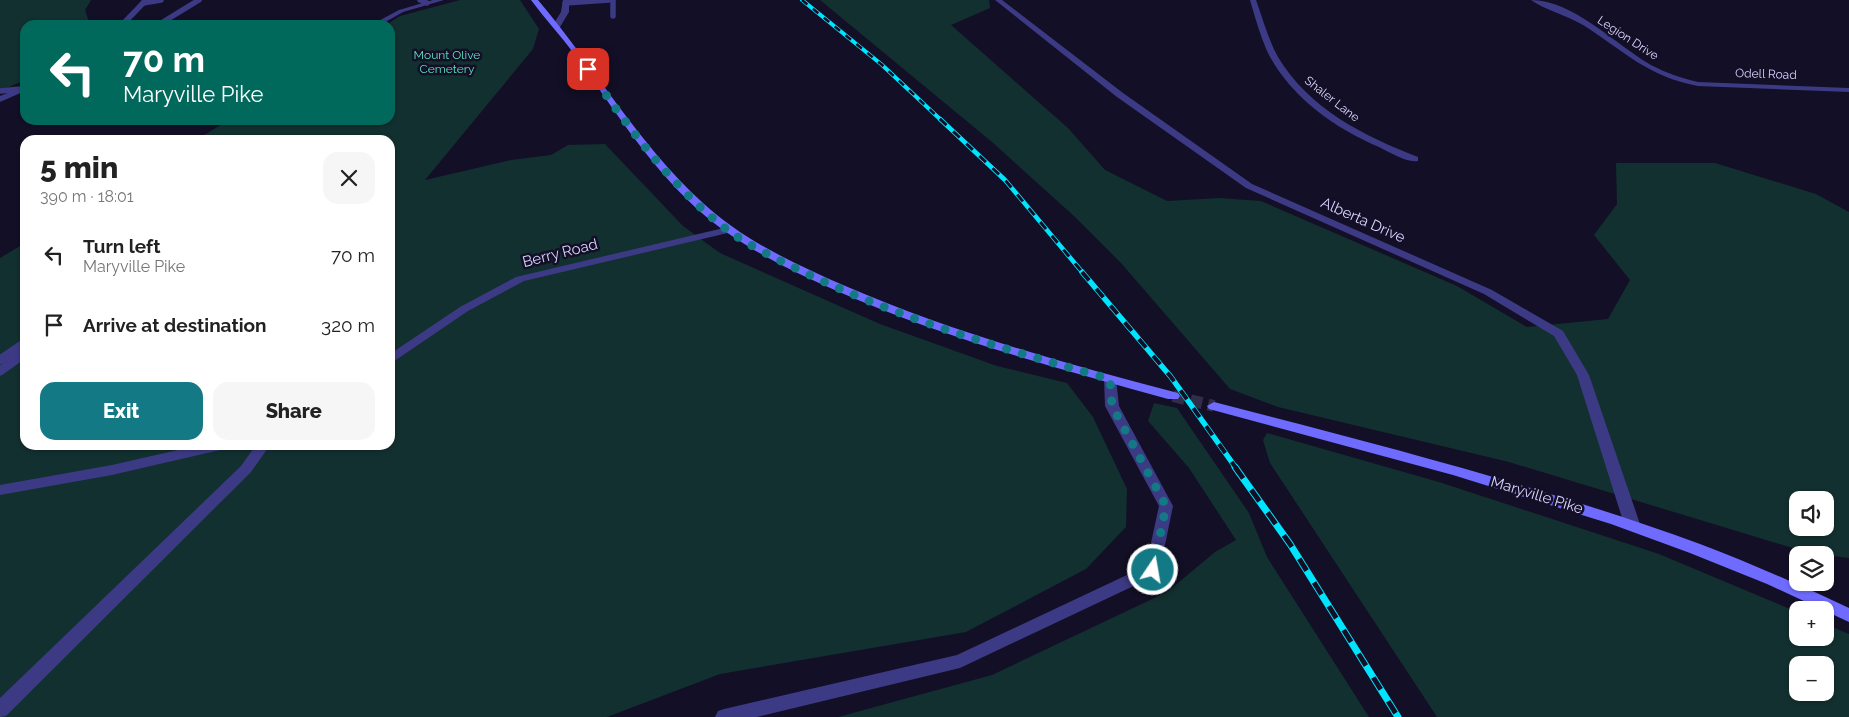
<!DOCTYPE html>
<meta charset="utf-8">
<style>
:root{--surface:#fff;--page:#f6f6f6;--text:#222;--muted:#767676;--accent:#137a85}
body{margin:0;font-family:Raleway,sans-serif;background:var(--page);color:var(--text);height:100vh;display:flex;flex-direction:column;font-size:19px;white-space:nowrap}
*{box-sizing:border-box;margin:0}
p{font-size:16px;color:var(--muted)}
.icon{flex:none;width:28px;height:28px;fill:none;stroke:currentColor;stroke-width:2;stroke-linecap:round;stroke-linejoin:round}
.map{position:relative;flex:1;overflow:hidden}
.panel{position:absolute;left:20px;top:135px;width:375px;height:315px;display:flex;flex-direction:column;background:var(--surface);border-radius:15px;box-shadow:0 1px 4px #0004}
.panel>*{flex:none}
.top-card{position:absolute;left:20px;top:20px;width:375px;height:105px;border-radius:15px;box-shadow:0 1px 4px #0004;background:#00695c;color:#fff;overflow:hidden}
.fabs{position:absolute;left:1789px;top:491px;display:grid;gap:10px}
.fabs a{display:grid;place-items:center;width:45px;height:45px;border-radius:10px;background:var(--surface);box-shadow:0 1px 4px #0004;font-size:25px}
.pin{position:absolute;display:grid;place-items:center;width:42px;height:42px;color:#fff;margin:-21px;border-radius:10px;box-shadow:0 2px 8px #0006}
.me{position:absolute;width:55px;margin:-28px;rotate:12deg;stroke-linejoin:round;filter:drop-shadow(0 0 4px #0008)}
.turn{display:flex;align-items:center;gap:18px;height:105px;padding:0 20px;font-size:22px}
.turn .icon{width:65px;height:65px;stroke-width:2.5}
.turn b{display:block;font-size:35px;line-height:42px}
.round{display:grid;place-items:center;flex:none;width:52px;height:52px;border-radius:15px;background:var(--page)}
.headline{display:flex;align-items:center;justify-content:space-between;height:85px;padding:0 20px}
h1{font-size:30px;font-weight:800;line-height:38px}
.primary-button{display:flex;gap:10px;margin-top:auto;padding:10px 20px}
.primary-button a{flex:1;height:58px;border-radius:15px;background:var(--accent);color:#fff;font-size:20px;font-weight:800;line-height:58px;text-align:center}
.primary-button a+a{background:var(--page);color:var(--text)}
ul{padding:0;list-style:none}
li{display:flex;align-items:center;gap:15px;height:70px;padding:0 20px}
li div{flex:1}
li b{display:block;font-size:19px}
li em{font-style:normal}
.map>svg:first-child{display:block}
.green{fill:#12302f;fill-rule:evenodd}
.lines{fill:none;stroke-linecap:round;stroke-linejoin:round}
.secondary-tunnel{stroke:#312d47;stroke-width:12;stroke-dasharray:12 6;stroke-linecap:butt}
.lane-far1{stroke:#3d3a85;stroke-width:5.5}
.lane{stroke:#3d3a85;stroke-width:9}
.street{fill:#3d3a85;fill-rule:evenodd}
.secondary{fill:#6f6bff;fill-rule:evenodd}
.rail-far3-casing{stroke:#00e5ff;stroke-width:4}
.rail-far2-casing{stroke:#00e5ff;stroke-width:4.5}
.rail-far1-casing{stroke:#00e5ff;stroke-width:5.5}
.rail-casing{stroke:#00e5ff;stroke-width:7}
.rail-far3{stroke:#130f26;stroke-width:2.5;stroke-dasharray:7;stroke-linecap:butt}
.rail-far2{stroke:#130f26;stroke-width:3;stroke-dasharray:9;stroke-linecap:butt}
.rail-far1{stroke:#130f26;stroke-width:4;stroke-dasharray:11;stroke-linecap:butt}
.rail{stroke:#130f26;stroke-width:5;stroke-dasharray:14;stroke-linecap:butt}
.route{stroke:#137a85;stroke-width:9;stroke-dasharray:0 16.2}
.labels{text-anchor:middle;stroke-width:5;stroke-linejoin:round;paint-order:stroke}
.far-street-label{font-size:12px;fill:#d9d4ff;stroke:#130f26}
.far-park-label{font-size:12px;fill:#5fe0c0;stroke:#130f26}
.street-label{font-size:15px;fill:#d9d4ff;stroke:#130f26}
</style>
<div class="map">
<svg width="1849" height="717" viewBox="0 0 1849 717">
<rect width="100%" height="100%" fill="#130f26"/>
<g class="green">
<polygon points="0,0 91,0 85,10 90,25 25,25 25,80 0,91"/>
<polygon points="460,0 520,0 539,29 533,49 425,180 511,160 551,155 568,145 605,144 683,226 720,253 880,324 997,366 1067,383 1093,417 1127,489 1126,527 1086,569 966,632 720,674 607,717 0,717 0,258 25,243 25,445 390,445 390,140 196,140 229,120 390,120 390,25 386,25 400,16"/>
<path d="M820 0H989L990 8 951 25 1068 128 1105 170 1167 201 1219 198 1261 201 1457 286 1527 327 1608 319 1630 280 1594 235 1617 204 1616 163H1715L1816 194 1849 212V558L1809 553 1509 462 1278 407 1230 389 1121 263 1075 217 992 142ZM1798 500H1825V528H1798Z"/>
<polygon points="1154,403 1177,408 1249,513 1267,557 1369,717 838,717 992,675 1167,592 1215,552 1236,540 1189,468 1148,421"/>
<path d="M1267 433 1439 482 1659 554 1797 612 1798 638H1825V624L1849 634V717H1437L1270 463 1263 440ZM1798 665H1825V692H1798Z"/>
</g>
<g class="lines">
<polyline class="secondary-tunnel" points="1173,396 1214,406"/>
<g class="lane-far1">
<polyline points="420,0 427,3"/>
<polyline points="613,0 613,16"/>
<polyline points="143,3 161,0"/>
<polyline points="565,3 609,0"/>
<polyline points="122,25 146,0"/>
<polyline points="158,25 199,0"/>
<polyline points="0,91 21,89"/>
</g>
<g class="lane">
<polyline points="0,360 25,343"/>
<polyline points="0,371 25,353"/>
</g>
<g class="street">
<polygon points="433,0 444,0 403,12 380,25 371,25 399,10"/>
<polygon points="563,0 569,0 569,12 560,27 554,27 553,25 561,12"/>
<polygon points="995,0 1002,0 1123,93 1252,184 1492,290 1563,331 1589,375 1640,524 1637,528 1632,530 1627,528 1624,524 1577,375 1554,336 1484,294 1246,188 1117,97"/>
<path d="M1250 0H1256C1263 19 1268 39 1278 57 1309 109 1364 136 1418 157V161C1407 163 1389 152 1379 147 1334 128 1289 96 1267 51 1260 35 1255 17 1250 0Z"/>
<path d="M1531 0C1573 0 1616 45 1651 65 1666 73 1681 78 1698 82L1849 88V92L1698 86C1648 77 1624 51 1583 25 1568 16 1543 9 1531 0Z"/>
<polygon points="25,86 25,91 0,102 0,96"/>
<polygon points="728,227 733,230 732,232 524,281 468,311 390,364 390,354 460,307 516,277"/>
<polygon points="1110,375 1116,379 1119,406 1173,506 1159,574 960,668 757,717 715,717 718,711 724,709 957,655 1146,566 1159,506 1105,406 1104,379"/>
<polygon points="200,445 227,445 225,448 220,450 112,475 0,495 0,485 112,465"/>
<polygon points="256,445 270,445 251,472 6,716 0,717 0,698 241,466"/>
</g>
<g class="secondary">
<path d="M531 0H538C594 66 638 144 703 203 743 240 793 263 843 285 951 332 1064 363 1178 393L1180 396 1178 399H1168C1056 368 944 338 837 291 787 269 737 245 696 208 648 164 613 108 575 55 561 36 545 19 531 0Z"/>
<path d="M1214 402C1377 444 1541 486 1700 544 1750 563 1800 585 1849 608V622L1767 584 1690 553 1611 524 1453 475 1209 409 1207 406Z"/>
</g>
<g class="rail-far3-casing">
<polyline id="rail-far3" points="802,0 881,64 941,120"/>
</g>
<g class="rail-far2-casing">
<polyline id="rail-far2" points="940,119 1005,180 1083,273"/>
</g>
<g class="rail-far1-casing">
<polyline id="rail-far1" points="1082,272 1171,377 1236,468"/>
</g>
<g class="rail-casing">
<polyline id="rail" points="1235,467 1290,544 1398,717"/>
</g>
<use href="#rail-far3" class="rail-far3"/>
<use href="#rail-far2" class="rail-far2"/>
<use href="#rail-far1" class="rail-far1"/>
<use href="#rail" class="rail"/>
</g>
<g class="lines">
<path class="route" d="M588 69C628 127 670 185 726 229 750 247 789 265 816 278 913 323 1007 350 1110 379L1112 406 1166 506 1153 570"/>
</g>
<g class="labels">
<g class="far-street-label">
<text transform="translate(1628 38) rotate(33)" y="4">Legion Drive</text>
<text transform="translate(1766 74) rotate(2)" y="4">Odell Road</text>
<text transform="translate(1332 99) rotate(38)" y="4">Shaler Lane</text>
</g>
<g class="far-park-label">
<text x="447" y="59">Mount Olive<tspan x="447" dy="14">Cemetery</tspan></text>
</g>
<g class="street-label">
<text transform="translate(1363 220) rotate(24)" y="5">Alberta Drive</text>
<text transform="translate(560 253) rotate(-14)" y="5">Berry Road</text>
<text transform="translate(1537 495) rotate(17)" y="5">Maryville Pike</text>
</g>
</g>
</svg>
<div class="fabs">
<a><svg class="icon" aria-label="sound" viewBox="0 0 24 24"><path d="M4 9h4l5-4v14l-5-4H4zM17 9q2 3 0 6"/></svg></a>
<a><svg class="icon" aria-label="layers" viewBox="0 0 24 24"><path d="M12 4l9 5-9 5-9-5zM3 14l9 5 9-5"/></svg></a>
<a>+</a>
<a>−</a>
</div>
<div class="pin" style="left:588px;top:69px;background:#d93025"><svg class="icon" aria-label="arrive" viewBox="0 0 24 24"><path d="M6 21V4h12l-3 4 3 4H6"/></svg></div>
<svg class="me" style="left:1153px;top:570px" viewBox="-20 -20 40 40"><circle r="17" fill="#137a85" stroke="#fff" stroke-width="3"/><path d="M0-11L8 9 0 5-8 9z" fill="#fff"/></svg>
<div class="top-card">
<div class="turn"><svg class="icon" aria-label="left" viewBox="0 0 24 24"><path d="M17 20v-9H6M10 6l-5 5 5 5"/></svg><div><b>70 m</b>Maryville Pike</div></div>
</div>
<section class="panel">
<div class="headline"><div><h1>5 min</h1><p>390 m · 18:01</p></div><a class="round"><svg class="icon" aria-label="close" viewBox="0 0 24 24"><path d="M6 6l12 12M18 6L6 18"/></svg></a></div>
<ul>
<li><svg class="icon" aria-label="left" viewBox="0 0 24 24"><path d="M17 20v-9H6M10 6l-5 5 5 5"/></svg><div><b>Turn left</b><p>Maryville Pike</p></div><em>70 m</em></li>
<li><svg class="icon" aria-label="arrive" viewBox="0 0 24 24"><path d="M6 21V4h12l-3 4 3 4H6"/></svg><div><b>Arrive at destination</b></div><em>320 m</em></li>
</ul>
<div class="primary-button"><a>Exit</a><a>Share</a></div>
</section>
</div>
